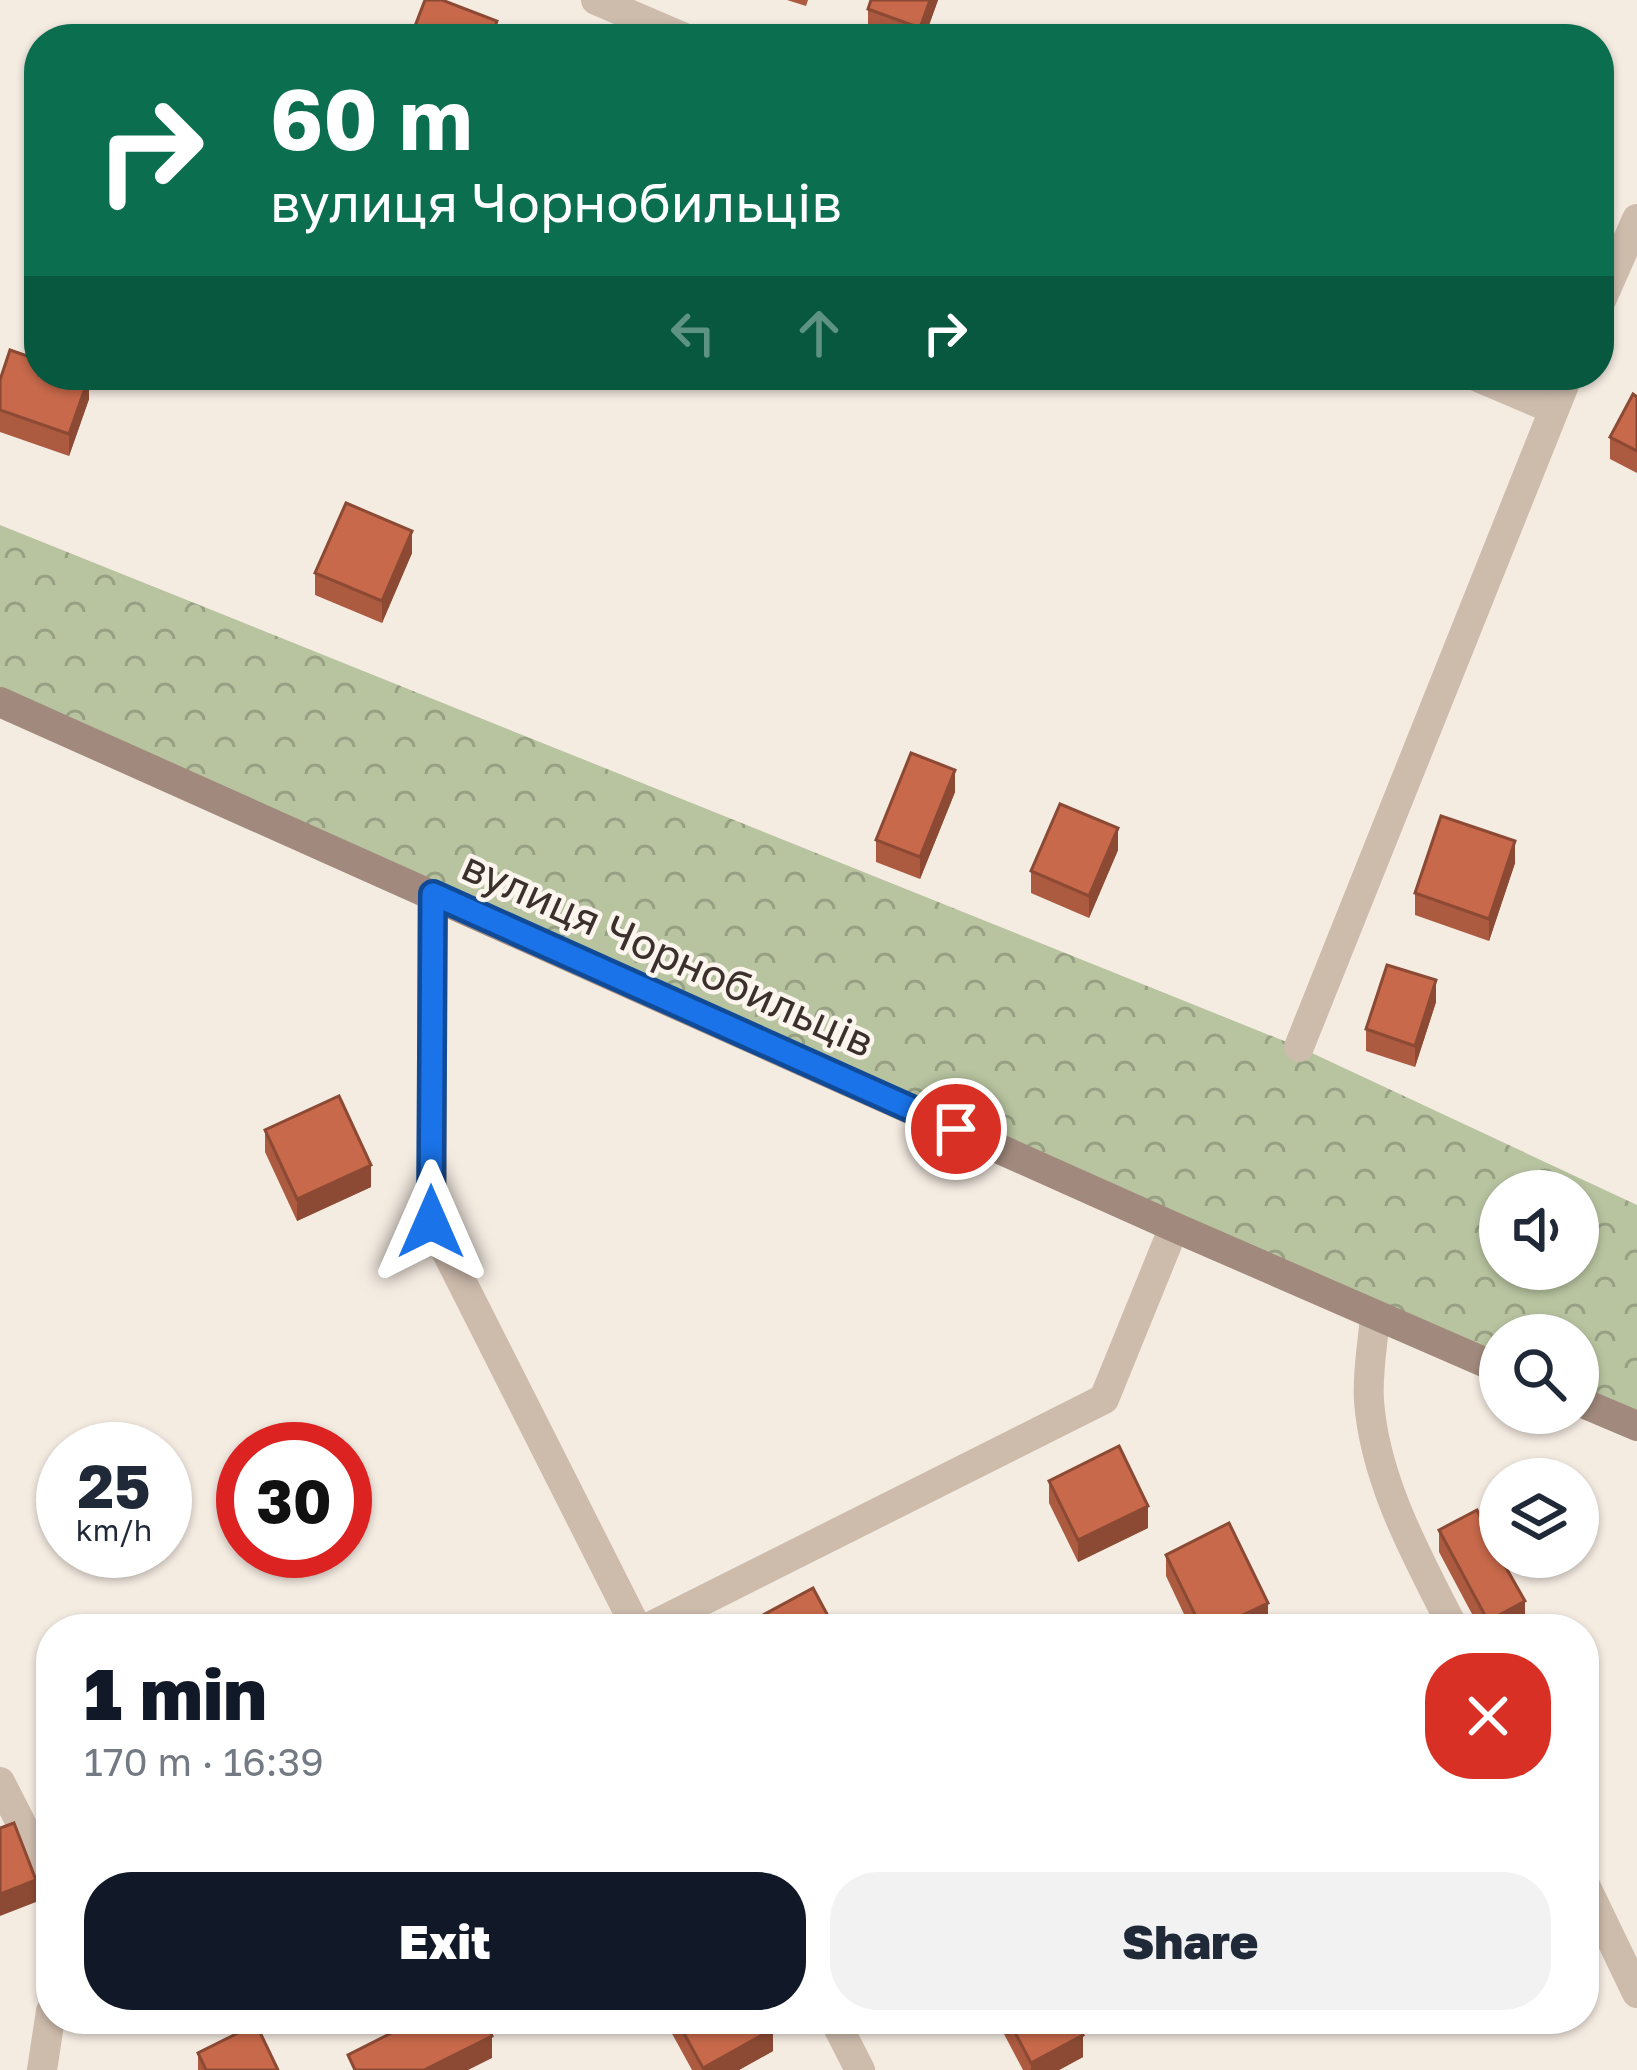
<!DOCTYPE html>
<meta charset="utf-8">
<style>
:root{--surface:#fff;--page:#f2f2f3;--text:#1f2937;--muted:#747a83;--accent:#111827}
body{margin:0;font-family:"Golos Text",sans-serif;background:var(--page);color:var(--text);height:100vh;display:flex;flex-direction:column;font-size:45px;white-space:nowrap}
*{box-sizing:border-box;margin:0}
p{font-size:39px;color:var(--muted)}
.icon{flex:none;width:66px;height:66px;fill:none;stroke:currentColor;stroke-width:2;stroke-linecap:round;stroke-linejoin:round}
.map{position:relative;flex:1;overflow:hidden}
.side{position:absolute;left:36px;top:1614px;width:1563px;height:420px;display:flex;flex-direction:column;background:var(--surface);border-radius:48px;box-shadow:0 3px 9px #0004}
.side>*{flex:none}
.guide{position:absolute;left:24px;top:24px;width:1590px;height:366px;border-radius:48px;box-shadow:0 3px 9px #0004;background:#0b6e4f;color:#fff;overflow:hidden}
.fabs{position:absolute;left:1479px;top:1170px;display:grid;gap:24px}
.fabs a{display:grid;place-items:center;width:120px;height:120px;border-radius:50%;background:var(--surface);box-shadow:0 3px 9px #0004;font-size:60px}
.speed{position:absolute;left:36px;top:1422px;display:flex;gap:24px;font-size:60px;font-weight:700;text-align:center}
.speed>*{display:grid;place-content:center;width:156px;height:156px;border-radius:50%;background:var(--surface);box-shadow:0 3px 9px #0004;line-height:1}
.speed small{font-size:30px;font-weight:400}
.speed .limit{border:18px solid #d22;background:#fff;color:#111}
.pin{position:absolute;display:grid;place-items:center;width:102px;height:102px;color:#fff;margin:-51px;border:6px solid #fff;border-radius:50%;box-shadow:0 3px 12px #0007}
.me{position:absolute;width:132px;margin:-66px;rotate:0deg;stroke-linejoin:round;filter:drop-shadow(0 0 9px #0008)}
.turn{display:flex;align-items:center;gap:42px;height:252px;padding:0 48px;font-size:54px}
.turn .icon{width:156px;height:156px;stroke-width:2.5}
.turn b{display:block;font-size:84px;line-height:102px}
.lanes{display:flex;align-items:center;height:114px;padding:0 48px;background:#0003;justify-content:center;gap:60px;direction:ltr}
.lanes .off{opacity:.35}
.round{display:grid;place-items:center;flex:none;width:126px;height:126px;border-radius:48px;background:var(--page)}
.head{display:flex;align-items:center;justify-content:space-between;height:204px;padding:0 48px}
h1{font-size:72px;font-weight:800;line-height:90px;color:var(--accent)}
.primary-button{display:flex;gap:24px;margin-top:auto;padding:24px 48px}
.primary-button a{flex:1;height:138px;border-radius:48px;background:var(--accent);color:#fff;font-size:48px;font-weight:800;line-height:138px;text-align:center}
.primary-button a+a{background:var(--page);color:var(--text)}
.map>svg:first-child{display:block}
.forest{fill:url(#forest-crowns);fill-rule:evenodd}
.lines{fill:none;stroke-linecap:round;stroke-linejoin:round}
.street{stroke:#cdbbac;stroke-width:30}
.secondary{stroke:#a18a7d;stroke-width:30}
.wall{fill:#ac5a40}
.shaded-wall{fill:#8c4a34}
.building{fill:#c8694b;stroke:#8c4a34;stroke-width:3}
.route-casing{stroke:#114b97;stroke-width:30}
.route{stroke:#1a73e8;stroke-width:21}
.labels{text-anchor:middle;stroke-width:9;stroke-linejoin:round;paint-order:stroke}
.street-label{font-size:42px;fill:#3b302b;stroke:#fbf5ee}
</style>
<div class="map">
<svg width="1637" height="2070" viewBox="0 0 1637 2070">
<defs>
<pattern id="forest-crowns" width="20" height="18" patternUnits="userSpaceOnUse" patternTransform="scale(3)"><rect width="20" height="18" fill="#b8c4a0"/><path d="M2 6a3 3 0 1 1 6 0M12 15a3 3 0 1 1 6 0" fill="none" stroke="#97a083"/></pattern>
</defs>
<rect width="100%" height="100%" fill="#f4ebe1"/>
<path class="forest" d="M0 525 1299 1047 1637 1205V1426L1578 1401V1335H1500V1369L0 702ZM1500 1191H1578V1269H1500Z"/>
<g class="lines">
<g class="street">
<polyline points="596,0 687,39"/>
<polyline points="1599,305 1637,219"/>
<polyline points="1473,375 1553,409"/>
<polyline points="432,894 432,1223 637,1629"/>
<polyline points="1299,1047 1568,375"/>
<path d="M1375 1316C1373 1343 1367 1373 1369 1401 1375 1482 1418 1558 1454 1629"/>
<polyline points="646,1629 1104,1399 1174,1227"/>
<polyline points="0,1782 51,1882"/>
<polyline points="1584,1883 1637,1993"/>
<polyline points="834,2019 860,2070"/>
<polyline points="42,2070 51,2011"/>
</g>
<g class="secondary">
<polyline points="0,702 1174,1227 1500,1369"/>
<polyline points="1578,1401 1637,1426"/>
</g>
</g>
<g class="wall">
<polygon points="787,0 808,0 806,6"/>
<polygon points="938,0 924,39 890,39 868,31 868,9"/>
<polygon points="0,380 89,399 69,456 0,432"/>
<polygon points="1637,397 1637,473 1610,459 1610,437"/>
<polygon points="412,553 382,623 315,595 315,573"/>
<polygon points="955,792 920,879 876,862 876,840"/>
<polygon points="1118,850 1089,918 1031,893 1031,871"/>
<polygon points="1515,863 1489,941 1415,915 1415,893"/>
<polygon points="1436,1002 1415,1067 1366,1051 1366,1029"/>
<polygon points="265,1130 371,1187 297,1221 265,1152"/>
<polygon points="1049,1481 1148,1528 1078,1562 1049,1503"/>
<polygon points="1439,1530 1525,1623 1515,1629 1480,1629 1439,1552"/>
<polygon points="1166,1555 1268,1625 1259,1629 1191,1629 1166,1576"/>
<polygon points="664,2019 767,2019 773,2051 739,2070 692,2070"/>
<polygon points="996,2019 1075,2019 1083,2057 1059,2070 1023,2070"/>
<polygon points="198,2053 206,2070 198,2070"/>
</g>
<g class="shaded-wall">
<polygon points="930,0 938,0 924,39 920,39 920,28"/>
<polygon points="89,377 89,399 69,456 69,434"/>
<polygon points="412,531 412,553 382,623 382,601"/>
<polygon points="955,770 955,792 920,879 920,857"/>
<polygon points="1118,828 1118,850 1089,918 1089,896"/>
<polygon points="1515,841 1515,863 1489,941 1489,919"/>
<polygon points="1436,980 1436,1002 1415,1067 1415,1046"/>
<polygon points="371,1165 371,1187 297,1221 297,1199"/>
<polygon points="1148,1506 1148,1528 1078,1562 1078,1540"/>
<polygon points="1525,1601 1525,1623 1515,1629 1488,1629 1488,1621"/>
<polygon points="1268,1603 1268,1625 1259,1629 1213,1629"/>
<polygon points="36,1880 36,1902 0,1916 0,1894"/>
<polygon points="773,2029 773,2051 739,2070 703,2070 703,2068"/>
<polygon points="1083,2035 1083,2057 1059,2070 1031,2070 1031,2063"/>
<polygon points="492,2036 492,2058 468,2070 424,2070"/>
</g>
<g class="building">
<polygon points="425,0 442,0 497,21 490,39 410,39"/>
<polygon points="871,0 930,0 920,28 868,9"/>
<polygon points="10,350 39,360 39,375 82,375 89,377 69,434 0,410 0,380"/>
<polygon points="1633,394 1637,397 1637,451 1610,437"/>
<polygon points="346,503 412,531 382,601 315,573"/>
<polygon points="911,753 955,770 920,857 876,840"/>
<polygon points="1060,804 1118,828 1089,896 1031,871"/>
<polygon points="1441,816 1515,841 1489,919 1415,893"/>
<polygon points="1387,965 1436,980 1415,1046 1366,1029"/>
<polygon points="339,1096 371,1165 297,1199 265,1130"/>
<polygon points="1119,1446 1148,1506 1078,1540 1049,1481"/>
<polygon points="1477,1510 1500,1557 1525,1601 1488,1621 1439,1530"/>
<polygon points="1229,1523 1268,1603 1213,1629 1202,1629 1166,1555"/>
<polygon points="813,1588 835,1629 739,1628"/>
<polygon points="14,1823 36,1880 0,1894 0,1828"/>
<polygon points="419,2019 484,2019 492,2036 424,2070 355,2070 348,2055"/>
<polygon points="676,2019 767,2019 773,2029 703,2068"/>
<polygon points="1008,2019 1075,2019 1083,2035 1031,2063"/>
<polygon points="256,2024 278,2070 206,2070 198,2053"/>
</g>
<g class="lines">
<g class="route-casing">
<polyline id="route" points="431,1222 433,894 956,1129"/>
</g>
<use href="#route" class="route"/>
</g>
<g class="labels">
<g class="street-label">
<text transform="translate(668 954) rotate(24)" y="15">вулиця Чорнобильців</text>
</g>
</g>
</svg>
<div class="fabs">
<a><svg class="icon" aria-label="sound" viewBox="0 0 24 24"><path d="M4 9h4l5-4v14l-5-4H4zM17 9q2 3 0 6"/></svg></a>
<a><svg class="icon" aria-label="search" viewBox="0 0 24 24"><circle cx="10" cy="10" r="6"/><path d="M15 15l6 6"/></svg></a>
<a><svg class="icon" aria-label="layers" viewBox="0 0 24 24"><path d="M12 4l9 5-9 5-9-5zM3 14l9 5 9-5"/></svg></a>
</div>
<div class="speed"><div>25<small>km/h</small></div><div class="limit">30</div></div>
<div class="pin" style="left:956px;top:1129px;background:#d93025"><svg class="icon" aria-label="arrive" viewBox="0 0 24 24"><path d="M6 21V4h12l-3 4 3 4H6"/></svg></div>
<svg class="me" style="left:431px;top:1222px" viewBox="-20 -20 40 40"><path d="M0-17L14 15 0 8-14 15z" fill="#1a73e8" stroke="#fff" stroke-width="4"/></svg>
<div class="guide">
<div class="turn"><svg class="icon" aria-label="right" viewBox="0 0 24 24"><path d="M7 20v-9h11M14 6l5 5-5 5"/></svg><div><b>60 m</b>вулиця Чорнобильців</div></div>
<div class="lanes"><svg class="icon off" aria-label="left" viewBox="0 0 24 24"><path d="M17 20v-9H6M10 6l-5 5 5 5"/></svg><svg class="icon off" aria-label="ahead" viewBox="0 0 24 24"><path d="M12 20V5M6 11l6-6 6 6"/></svg><svg class="icon" aria-label="right" viewBox="0 0 24 24"><path d="M7 20v-9h11M14 6l5 5-5 5"/></svg></div>
</div>
<section class="side">
<div class="head"><div><h1>1 min</h1><p>170 m · 16:39</p></div><a class="round" style="background:#d93025;color:#fff"><svg class="icon" aria-label="close" viewBox="0 0 24 24"><path d="M6 6l12 12M18 6L6 18"/></svg></a></div>
<div class="primary-button"><a>Exit</a><a>Share</a></div>
</section>
</div>
